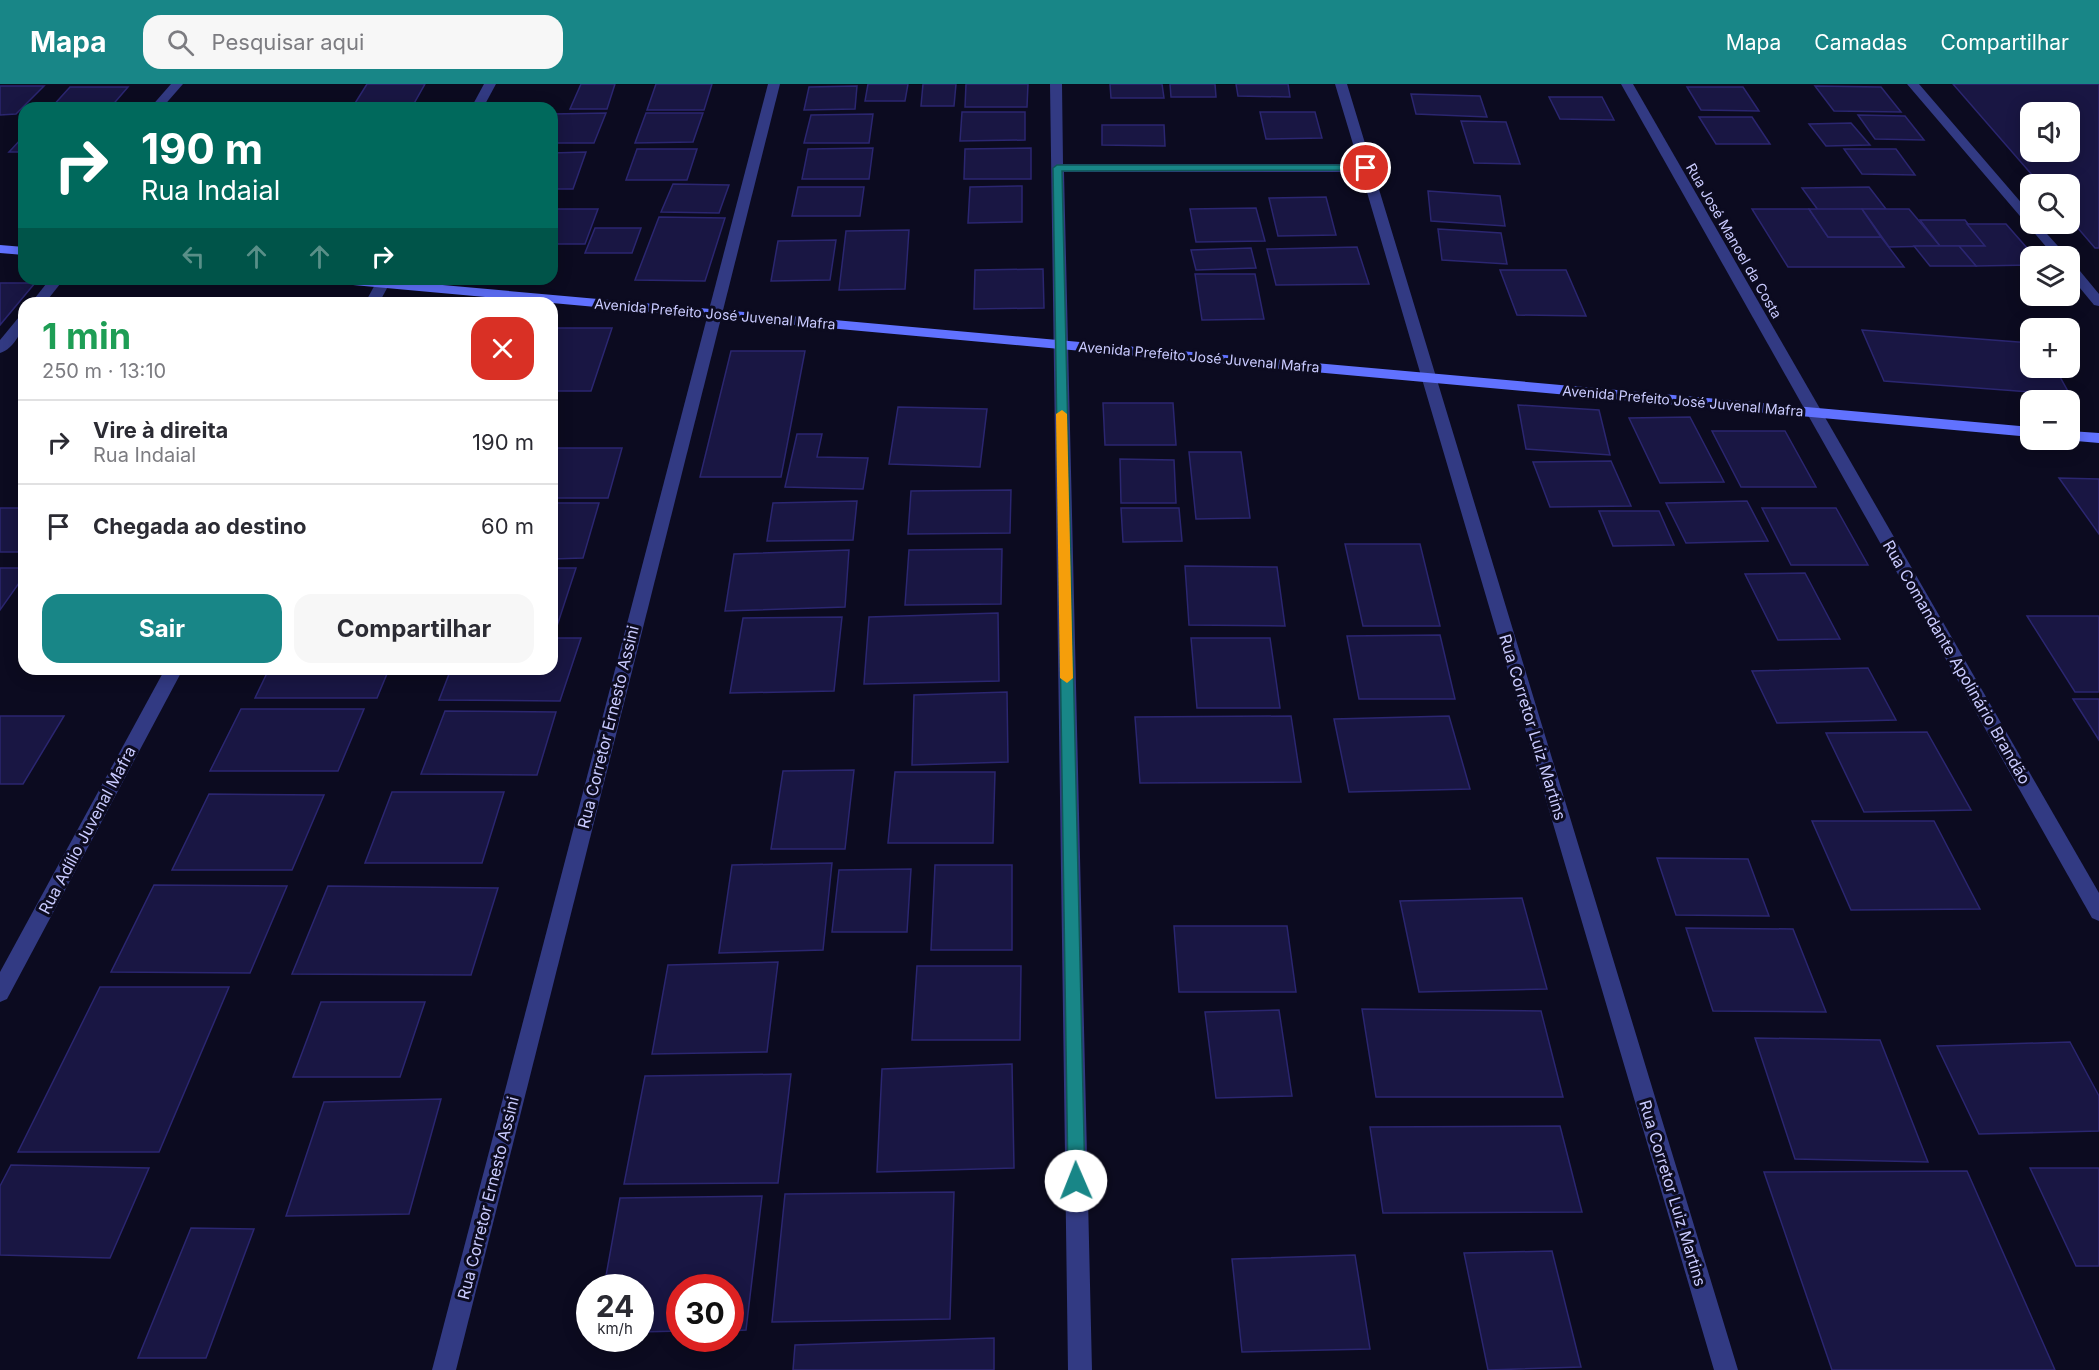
<!DOCTYPE html>
<html lang="pt">
<meta charset="utf-8">
<style>
:root{--surface:#fff;--page:#f7f7f7;--text:#2b2b33;--muted:#7c7c81;--line:#e1e1e2;--accent:#188687}
body{margin:0;font-family:Inter,sans-serif;background:var(--page);color:var(--text);height:100vh;display:flex;flex-direction:column;font-size:22px;white-space:nowrap}
*{box-sizing:border-box;margin:0}
p{font-size:20px;color:var(--muted)}
.icon{flex:none;width:33px;height:33px;fill:none;stroke:currentColor;stroke-width:2;stroke-linecap:round;stroke-linejoin:round}
.map{position:relative;flex:1;overflow:hidden}
.drawer{position:absolute;left:18px;top:213px;width:540px;height:378px;display:flex;flex-direction:column;background:var(--surface);border-radius:18px;box-shadow:0 3px 15px #0003}
.drawer>*{flex:none}
.hud{position:absolute;left:18px;top:18px;width:540px;height:183px;border-radius:18px;box-shadow:0 3px 15px #0003;background:#00695c;color:#fff;overflow:hidden}
.fabs{position:absolute;left:2020px;top:18px;display:grid;gap:12px}
.fabs a{display:grid;place-items:center;width:60px;height:60px;border-radius:12px;background:var(--surface);box-shadow:0 3px 15px #0003;font-size:30px}
.speed{position:absolute;left:576px;top:1190px;display:flex;gap:12px;font-size:30px;font-weight:700;text-align:center}
.speed>*{display:grid;place-content:center;width:78px;height:78px;border-radius:50%;background:var(--surface);box-shadow:0 3px 15px #0003;line-height:1}
.speed small{font-size:15px;font-weight:400}
.speed .limit{border:9px solid #d22;background:#fff;color:#111}
.pin{position:absolute;display:grid;place-items:center;width:51px;height:51px;color:#fff;margin:-26px;border:3px solid #fff;border-radius:50%;box-shadow:0 2px 6px #0007}
.me{position:absolute;width:66px;margin:-33px;rotate:359deg;stroke-linejoin:round;filter:drop-shadow(0 0 4px #0008)}
.turn{display:flex;align-items:center;gap:21px;height:126px;padding:0 24px;font-size:27px}
.turn .icon{width:78px;height:78px;stroke-width:2.5}
.turn b{display:block;font-size:42px;line-height:51px}
.lanes{display:flex;align-items:center;height:57px;padding:0 24px;background:#0003;justify-content:center;gap:30px;direction:ltr}
.lanes .off{opacity:.35}
.round{display:grid;place-items:center;flex:none;width:63px;height:63px;border-radius:18px;background:var(--page)}
.headline{display:flex;align-items:center;justify-content:space-between;height:102px;padding:0 24px}
h1{font-size:36px;font-weight:700;line-height:45px;color:#1e9e55}
.action{display:flex;gap:12px;margin-top:auto;padding:12px 24px}
.action a{flex:1;height:69px;border-radius:18px;background:var(--accent);color:#fff;font-size:24px;font-weight:700;line-height:69px;text-align:center}
.action a+a{background:var(--page);color:var(--text)}
ul{padding:0;list-style:none}
li{display:flex;align-items:center;gap:18px;height:84px;padding:0 24px;border-top:2px solid var(--line)}
li div{flex:1}
li b{display:block;font-size:22px}
li em{font-style:normal}
header{display:flex;align-items:center;gap:36px;box-sizing:border-box;height:84px;padding:0 30px;background:var(--accent);color:#fff}
header strong{font-size:28px}
nav{display:flex;gap:33px;margin-inline-start:auto;font-size:21px}
.search{width:420px;height:54px;background:var(--page);display:flex;align-items:center;gap:15px;box-sizing:border-box;padding:0 21px;border-radius:18px;color:var(--muted);font-size:22px}
.map>svg:first-child{display:block}
.building{fill:#191643;stroke:#2b2670;stroke-width:1.5;fill-rule:evenodd}
.lines{fill:none;stroke-linecap:round;stroke-linejoin:round}
.street{fill:#323a83;fill-rule:evenodd}
.secondary{fill:#6172ff;fill-rule:evenodd}
.route{fill:#188687;stroke:#105758;stroke-width:1.5}
.slow{fill:#f59e0b}
.labels{text-anchor:middle;stroke-width:6;stroke-linejoin:round;paint-order:stroke}
.far-street-label{font-size:14px;fill:#cacbff;stroke:#0c0b20}
.street-label{font-size:16px;fill:#cacbff;stroke:#0c0b20}
</style>
<header>
<strong>Mapa</strong>
<div class="search"><svg class="icon" aria-label="search" viewBox="0 0 24 24"><circle cx="10" cy="10" r="6"/><path d="M15 15l6 6"/></svg>Pesquisar aqui</div>
<nav><a>Mapa</a><a>Camadas</a><a>Compartilhar</a></nav>
</header>
<div class="map">
<svg width="2099" height="1286" viewBox="0 0 2099 1286">
<rect width="100%" height="100%" fill="#0c0b20"/>
<g class="building">
<polygon points="367,0 425,0 412,23 352,24"/>
<polygon points="581,0 615,0 607,25 570,25"/>
<polygon points="656,0 712,0 704,26 647,26"/>
<polygon points="868,0 908,0 905,17 865,17"/>
<polygon points="923,0 956,0 954,22 921,22"/>
<polygon points="966,0 1028,0 1027,23 965,23"/>
<polygon points="1110,0 1162,0 1164,14 1111,14"/>
<polygon points="1170,0 1215,0 1216,13 1171,13"/>
<polygon points="1236,0 1288,0 1290,13 1238,12"/>
<path d="M1953 0H2099V164H2095L2070 135V100H2040ZM2031 28H2070V68H2031Z"/>
<polygon points="0,2 44,2 16,30 0,31"/>
<polygon points="857,2 855,25 804,26 809,3"/>
<polygon points="1815,2 1881,3 1901,28 1834,27"/>
<polygon points="70,3 128,3 110,24 51,24"/>
<polygon points="1687,3 1743,3 1759,27 1701,26"/>
<polygon points="1411,10 1480,12 1487,33 1416,30"/>
<polygon points="1549,13 1602,13 1614,36 1560,35"/>
<polygon points="962,28 1025,28 1025,56 960,57"/>
<polygon points="1260,28 1315,28 1322,54 1266,55"/>
<polygon points="606,29 594,59 552,59 552,30"/>
<polygon points="646,29 703,29 693,58 635,59"/>
<polygon points="873,30 869,59 804,59 811,31"/>
<polygon points="1858,31 1905,32 1924,56 1875,55"/>
<polygon points="1699,33 1752,33 1770,60 1716,60"/>
<polygon points="1461,37 1506,38 1520,80 1474,79"/>
<polygon points="1851,39 1870,61 1826,62 1809,40"/>
<polygon points="1102,41 1164,41 1165,62 1102,61"/>
<polygon points="24,52 24,68 9,68"/>
<polygon points="873,64 869,95 802,95 808,65"/>
<polygon points="1031,64 1031,95 964,95 965,65"/>
<polygon points="637,65 697,65 687,96 626,96"/>
<polygon points="1844,65 1896,65 1915,91 1862,90"/>
<polygon points="586,68 573,105 552,105 552,69"/>
<polygon points="673,100 729,101 719,129 661,128"/>
<polygon points="1022,102 1022,138 968,139 970,103"/>
<polygon points="798,103 864,103 860,132 792,132"/>
<polygon points="1869,103 1886,125 1818,126 1802,104"/>
<polygon points="1428,107 1500,112 1505,142 1431,137"/>
<polygon points="1326,113 1336,151 1278,152 1269,114"/>
<polygon points="1256,124 1265,157 1196,158 1190,125"/>
<polygon points="552,125 598,125 585,160 552,160"/>
<polygon points="1752,125 1809,125 1828,153 1881,153 1904,183 1788,183"/>
<polygon points="1809,125 1862,125 1881,153 1828,153"/>
<polygon points="1862,125 1909,125 1940,162 1889,163"/>
<polygon points="659,133 725,134 705,197 635,196"/>
<polygon points="1920,136 1965,136 1985,162 1940,162"/>
<polygon points="1967,140 2006,140 2034,172 2031,172 2031,181 1976,182 1959,162 1985,162"/>
<polygon points="595,144 641,144 632,169 585,169"/>
<polygon points="1438,145 1501,149 1507,180 1442,176"/>
<polygon points="909,146 905,205 839,206 846,147"/>
<polygon points="836,156 830,196 771,197 778,157"/>
<polygon points="1914,162 1959,162 1976,182 1930,182"/>
<polygon points="1357,163 1369,200 1276,201 1267,165"/>
<polygon points="1251,164 1256,184 1196,186 1191,166"/>
<polygon points="1043,185 1044,224 974,225 975,186"/>
<polygon points="1500,186 1566,186 1586,232 1517,231"/>
<polygon points="1195,190 1255,190 1264,235 1202,236"/>
<polygon points="0,199 35,199 0,241"/>
<polygon points="218,217 271,217 270,219 217,219"/>
<polygon points="552,244 612,244 591,307 552,307"/>
<polygon points="1862,246 2031,259 2031,284 2055,284 2070,311 1884,297"/>
<polygon points="731,267 805,267 781,393 700,393"/>
<polygon points="1103,319 1173,319 1176,361 1105,361"/>
<polygon points="1518,321 1599,326 1610,371 1526,365"/>
<polygon points="898,323 987,325 980,383 889,380"/>
<polygon points="1690,333 1724,398 1660,399 1629,334"/>
<polygon points="1712,347 1785,347 1816,403 1741,403"/>
<polygon points="797,350 822,350 817,373 868,374 863,405 785,403"/>
<polygon points="552,364 622,364 608,414 552,414"/>
<polygon points="1189,368 1241,368 1250,434 1196,435"/>
<polygon points="1120,375 1174,376 1176,419 1121,419"/>
<polygon points="1611,377 1631,422 1550,423 1533,378"/>
<polygon points="2059,394 2099,395 2099,450"/>
<polygon points="1011,406 1010,449 908,450 911,407"/>
<polygon points="857,417 853,456 767,457 773,419"/>
<polygon points="1747,417 1768,457 1686,459 1666,419"/>
<polygon points="552,419 599,419 583,474 552,475"/>
<polygon points="0,424 24,424 23,468 0,468"/>
<polygon points="1121,424 1179,424 1182,457 1123,458"/>
<polygon points="1762,424 1836,424 1868,481 1791,481"/>
<polygon points="1599,427 1659,427 1674,461 1613,462"/>
<polygon points="1345,460 1420,460 1440,542 1363,542"/>
<polygon points="1002,465 1001,520 905,521 909,466"/>
<polygon points="849,466 845,523 725,527 734,470"/>
<polygon points="1185,482 1277,483 1285,542 1189,541"/>
<polygon points="0,484 24,484 24,492 0,526"/>
<polygon points="552,484 576,484 557,542 552,542"/>
<polygon points="1805,489 1840,555 1778,556 1745,490"/>
<polygon points="998,529 999,597 864,600 869,533"/>
<polygon points="2027,532 2099,532 2099,608 2075,608"/>
<polygon points="842,533 834,607 730,609 743,534"/>
<polygon points="1440,551 1455,615 1359,615 1347,552"/>
<polygon points="552,554 581,554 560,617 439,616 451,585 552,585"/>
<polygon points="1191,554 1270,554 1280,624 1197,624"/>
<polygon points="1868,584 1896,636 1777,639 1752,587"/>
<polygon points="269,585 389,585 377,614 255,614"/>
<polygon points="1007,608 1008,678 912,681 914,611"/>
<polygon points="2073,615 2099,615 2099,656"/>
<polygon points="241,625 364,625 338,687 210,687"/>
<polygon points="445,627 556,628 537,691 421,690"/>
<polygon points="0,632 64,632 23,700 0,700"/>
<polygon points="1291,632 1301,698 1140,699 1135,633"/>
<polygon points="1449,632 1470,705 1349,708 1334,635"/>
<polygon points="1927,648 1971,726 1864,728 1826,649"/>
<polygon points="854,686 845,765 771,765 783,687"/>
<polygon points="895,688 995,688 993,759 888,759"/>
<polygon points="392,708 504,708 482,779 365,779"/>
<polygon points="209,710 324,711 292,786 172,786"/>
<polygon points="1812,737 1934,737 1980,825 1851,826"/>
<polygon points="1657,774 1748,775 1769,832 1676,831"/>
<polygon points="832,779 823,866 719,869 732,781"/>
<polygon points="935,781 1012,781 1012,866 931,866"/>
<polygon points="911,785 907,848 832,848 839,786"/>
<polygon points="154,801 287,802 250,889 111,888"/>
<polygon points="328,802 498,804 471,891 292,890"/>
<polygon points="1522,814 1547,905 1419,908 1400,817"/>
<polygon points="1174,842 1287,842 1296,908 1179,908"/>
<polygon points="1686,844 1793,845 1826,928 1713,927"/>
<polygon points="778,878 767,968 652,970 668,881"/>
<polygon points="917,882 1021,882 1020,956 912,956"/>
<polygon points="100,903 229,903 159,1068 18,1068"/>
<polygon points="321,918 425,918 400,993 293,993"/>
<polygon points="1362,925 1541,927 1563,1013 1376,1013"/>
<polygon points="1279,926 1292,1012 1216,1014 1205,928"/>
<polygon points="1755,954 1880,956 1928,1078 1795,1075"/>
<polygon points="2070,958 2099,1012 2099,1047 1979,1050 1937,962"/>
<polygon points="1012,980 1014,1084 877,1088 882,985"/>
<polygon points="791,990 778,1099 624,1100 645,992"/>
<polygon points="441,1015 409,1130 286,1132 324,1018"/>
<polygon points="1560,1042 1582,1128 1383,1129 1370,1043"/>
<polygon points="11,1081 149,1084 110,1174 0,1171 0,1102"/>
<polygon points="2030,1084 2099,1084 2099,1182 2076,1182"/>
<polygon points="1967,1087 2055,1286 1832,1286 1764,1088"/>
<polygon points="954,1108 950,1235 772,1238 785,1110"/>
<polygon points="762,1112 746,1246 730,1247 730,1203 680,1203 680,1247 640,1248 640,1203 604,1203 620,1114"/>
<polygon points="191,1144 254,1145 206,1274 138,1274"/>
<polygon points="1552,1167 1581,1283 1488,1286 1464,1169"/>
<polygon points="1355,1171 1370,1265 1242,1268 1232,1175"/>
<polygon points="994,1254 994,1286 793,1286 795,1261"/>
</g>
<g class="lines">
<g class="street">
<polygon points="171,0 183,0 162,24 150,24"/>
<polygon points="484,0 496,0 483,24 471,24"/>
<polygon points="768,0 780,0 456,1286 432,1286"/>
<polygon points="1050,0 1062,0 1063,80 1359,80 1335,0 1347,0 1738,1286 1714,1286 1361,88 1064,88 1092,1286 1068,1286"/>
<polygon points="1621,0 1633,0 2099,809 2099,837 2092,834"/>
<polygon points="1907,0 1919,0 2031,130 2031,140 2038,140 2067,172 2054,172"/>
<polygon points="2070,180 2075,181 2099,210 2099,222 2094,221 2070,192"/>
<polygon points="50,195 64,195 45,219 31,219"/>
<polygon points="378,195 392,195 379,219 365,219"/>
<path d="M24 232C24 245 14 265 0 269V256L19 233Z"/>
<polygon points="165,585 183,585 7,915 0,918 0,888"/>
</g>
<g class="secondary">
<polygon points="0,161 24,163 24,171 0,169"/>
<polygon points="324,195 375,195 2031,343 2031,353 331,199"/>
<polygon points="2070,347 2099,349 2099,359 2065,356 2070,356"/>
</g>
</g>
<polygon class="route" points="1366,81 1370,84 1369,86 1062,87 1085,1097 1083,1103 1076,1105 1070,1103 1068,1097 1053,84 1057,81"/>
<polygon class="slow" points="1062,326 1067,330 1073,594 1067,599 1060,594 1056,330"/>
<g class="labels">
<g class="far-street-label">
<text transform="translate(1734 157) rotate(60)" y="5">Rua José Manoel da Costa</text>
<text transform="translate(715 230) rotate(5)" y="5">Avenida Prefeito José Juvenal Mafra</text>
<text transform="translate(1199 273) rotate(5)" y="5">Avenida Prefeito José Juvenal Mafra</text>
<text transform="translate(1683 317) rotate(5)" y="5">Avenida Prefeito José Juvenal Mafra</text>
</g>
<g class="street-label">
<text transform="translate(1957 578) rotate(60)" y="6">Rua Comandante Apolinário Brandão</text>
<text transform="translate(608 643) rotate(-76)" y="6">Rua Corretor Ernesto Assini</text>
<text transform="translate(1533 643) rotate(73)" y="6">Rua Corretor Luiz Martins</text>
<text transform="translate(87 746) rotate(-62)" y="6">Rua Adílio Juvenal Mafra</text>
<text transform="translate(1673 1109) rotate(73)" y="6">Rua Corretor Luiz Martins</text>
<text transform="translate(488 1114) rotate(-76)" y="6">Rua Corretor Ernesto Assini</text>
</g>
</g>
</svg>
<div class="fabs">
<a><svg class="icon" aria-label="sound" viewBox="0 0 24 24"><path d="M4 9h4l5-4v14l-5-4H4zM17 9q2 3 0 6"/></svg></a>
<a><svg class="icon" aria-label="search" viewBox="0 0 24 24"><circle cx="10" cy="10" r="6"/><path d="M15 15l6 6"/></svg></a>
<a><svg class="icon" aria-label="layers" viewBox="0 0 24 24"><path d="M12 4l9 5-9 5-9-5zM3 14l9 5 9-5"/></svg></a>
<a>+</a>
<a>−</a>
</div>
<div class="speed"><div>24<small>km/h</small></div><div class="limit">30</div></div>
<div class="pin" style="left:1366px;top:84px;background:#d93025"><svg class="icon" aria-label="arrive" viewBox="0 0 24 24"><path d="M6 21V4h12l-3 4 3 4H6"/></svg></div>
<svg class="me" style="left:1076px;top:1097px" viewBox="-20 -20 40 40"><circle r="19" fill="#fff"/><path d="M0-13L10 11 0 6-10 11z" fill="#188687"/></svg>
<div class="hud">
<div class="turn"><svg class="icon" aria-label="right" viewBox="0 0 24 24"><path d="M7 20v-9h11M14 6l5 5-5 5"/></svg><div><b>190 m</b>Rua Indaial</div></div>
<div class="lanes"><svg class="icon off" aria-label="left" viewBox="0 0 24 24"><path d="M17 20v-9H6M10 6l-5 5 5 5"/></svg><svg class="icon off" aria-label="ahead" viewBox="0 0 24 24"><path d="M12 20V5M6 11l6-6 6 6"/></svg><svg class="icon off" aria-label="ahead" viewBox="0 0 24 24"><path d="M12 20V5M6 11l6-6 6 6"/></svg><svg class="icon" aria-label="right" viewBox="0 0 24 24"><path d="M7 20v-9h11M14 6l5 5-5 5"/></svg></div>
</div>
<section class="drawer">
<div class="headline"><div><h1>1 min</h1><p>250 m · 13:10</p></div><a class="round" style="background:#d93025;color:#fff"><svg class="icon" aria-label="close" viewBox="0 0 24 24"><path d="M6 6l12 12M18 6L6 18"/></svg></a></div>
<ul>
<li><svg class="icon" aria-label="right" viewBox="0 0 24 24"><path d="M7 20v-9h11M14 6l5 5-5 5"/></svg><div><b>Vire à direita</b><p>Rua Indaial</p></div><em>190 m</em></li>
<li><svg class="icon" aria-label="arrive" viewBox="0 0 24 24"><path d="M6 21V4h12l-3 4 3 4H6"/></svg><div><b>Chegada ao destino</b></div><em>60 m</em></li>
</ul>
<div class="action"><a>Sair</a><a>Compartilhar</a></div>
</section>
</div>
